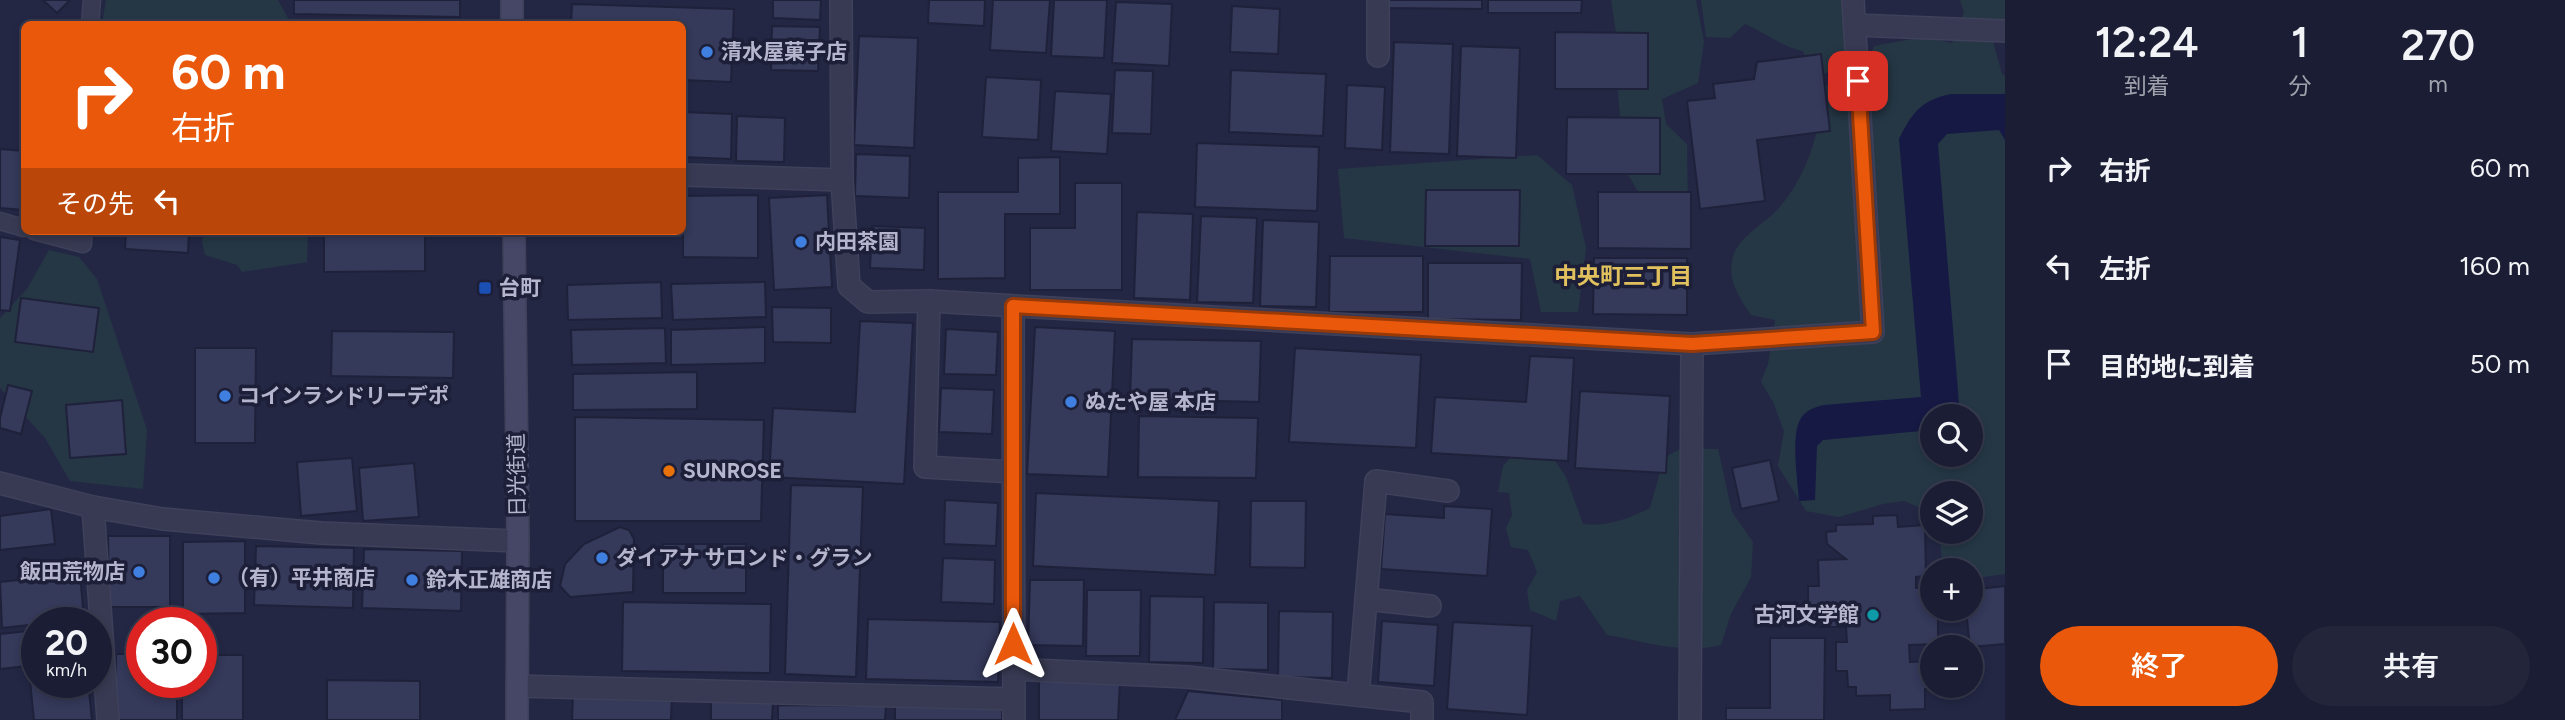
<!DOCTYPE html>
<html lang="ja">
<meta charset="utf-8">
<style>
:root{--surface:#1a1d33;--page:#23263b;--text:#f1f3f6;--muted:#9fa2ac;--line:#383b4e;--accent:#ea580c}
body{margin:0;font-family:Figtree,"Noto Sans JP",sans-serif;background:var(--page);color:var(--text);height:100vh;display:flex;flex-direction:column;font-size:26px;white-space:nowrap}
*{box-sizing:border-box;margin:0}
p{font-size:23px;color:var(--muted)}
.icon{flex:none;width:38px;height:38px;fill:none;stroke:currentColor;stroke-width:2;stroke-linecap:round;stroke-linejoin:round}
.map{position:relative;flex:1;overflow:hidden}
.panel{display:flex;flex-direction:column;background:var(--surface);width:560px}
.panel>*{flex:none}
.hud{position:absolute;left:21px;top:21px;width:665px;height:214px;border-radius:10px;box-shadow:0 4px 10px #0003,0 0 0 2px var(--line);background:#ea580c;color:#fff;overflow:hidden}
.controls{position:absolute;left:1920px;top:404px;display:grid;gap:14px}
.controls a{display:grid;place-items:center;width:63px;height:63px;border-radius:50%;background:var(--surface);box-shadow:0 4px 10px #0003,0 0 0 2px var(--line);font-size:35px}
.speed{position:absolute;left:21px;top:607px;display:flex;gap:14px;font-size:35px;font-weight:700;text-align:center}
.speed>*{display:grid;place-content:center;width:91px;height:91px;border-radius:50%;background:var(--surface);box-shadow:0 4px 10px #0003,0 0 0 2px var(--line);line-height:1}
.speed small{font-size:18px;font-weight:400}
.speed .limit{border:10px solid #d22;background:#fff;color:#111}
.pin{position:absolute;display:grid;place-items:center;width:60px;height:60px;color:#fff;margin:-30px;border-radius:14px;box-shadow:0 4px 10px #0006}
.me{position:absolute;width:77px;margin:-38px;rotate:0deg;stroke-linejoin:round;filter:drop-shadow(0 0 5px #0008)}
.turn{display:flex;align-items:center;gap:24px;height:147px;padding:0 35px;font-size:32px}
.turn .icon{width:91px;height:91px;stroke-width:2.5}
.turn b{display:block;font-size:49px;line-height:60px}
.then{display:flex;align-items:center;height:66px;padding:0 35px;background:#0003;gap:14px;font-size:26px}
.eta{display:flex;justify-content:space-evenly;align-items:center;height:119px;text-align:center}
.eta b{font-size:42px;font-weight:600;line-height:49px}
.action{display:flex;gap:14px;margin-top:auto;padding:14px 35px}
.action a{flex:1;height:80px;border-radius:42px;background:var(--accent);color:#fff;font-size:28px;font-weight:600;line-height:80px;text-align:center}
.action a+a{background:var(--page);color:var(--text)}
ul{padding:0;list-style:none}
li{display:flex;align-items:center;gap:21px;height:98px;padding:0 35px}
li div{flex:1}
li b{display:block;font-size:26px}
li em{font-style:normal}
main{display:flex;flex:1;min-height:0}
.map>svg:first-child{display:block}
.green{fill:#253745;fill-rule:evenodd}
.water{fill:#151943}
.building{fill:#35395a;stroke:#1f213a;stroke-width:2}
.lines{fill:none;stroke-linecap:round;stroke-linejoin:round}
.service-casing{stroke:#3f4059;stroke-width:19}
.minor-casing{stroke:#3f4059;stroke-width:24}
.secondary-casing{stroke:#3f4059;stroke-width:24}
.service{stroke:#383a53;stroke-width:16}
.minor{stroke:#383a53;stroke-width:21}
.secondary{stroke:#464766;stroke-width:21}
.route-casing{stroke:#983908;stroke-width:18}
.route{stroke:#ea580c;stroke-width:12}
.shop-dot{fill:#3f7fe0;stroke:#1d1f38;stroke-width:2.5}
.transit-dot{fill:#1a4fb4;stroke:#1d1f38;stroke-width:2.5}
.food-dot{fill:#e8710a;stroke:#1d1f38;stroke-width:2.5}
.culture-dot{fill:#0f9aa8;stroke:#1d1f38;stroke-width:2.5}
.labels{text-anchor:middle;stroke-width:7;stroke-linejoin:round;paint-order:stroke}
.poi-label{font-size:21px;font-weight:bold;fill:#b5b6cd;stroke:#1d1f38;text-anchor:start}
.street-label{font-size:21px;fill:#b5b6cd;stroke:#1d1f38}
.neighbourhood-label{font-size:23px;font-weight:bold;fill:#e0c15d;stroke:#1d1f38}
</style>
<main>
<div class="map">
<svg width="2005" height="720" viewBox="0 0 2005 720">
<rect width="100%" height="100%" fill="#232744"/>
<g class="green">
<polygon points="106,0 278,0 289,20 310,24 102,24"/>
<polygon points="1611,0 1696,0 1704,42 1698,83 1662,99 1666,124 1687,144 1688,213 1660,205 1637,190 1625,169 1617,83 1618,46"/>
<path d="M1701 0H1850L1848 64 1814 78 1803 51C1784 48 1764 32 1745 24L1730 38 1706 37Z"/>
<path d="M1960 0H2005V30L1993 42 2002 74 2005 76V574L1971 579 1970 570H1943L1939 532H1970V494H1932V522L1923 509 1904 501 1883 504 1839 517 1806 511 1778 466 1784 431 1773 402 1761 382 1768 364 1775 320 1751 315C1740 298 1728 283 1732 261 1736 238 1763 225 1777 210 1806 179 1823 128 1822 86L1835 84 1867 65 1874 46 1923 37 1952 43 1964 13ZM1932 416H1970V455H1932Z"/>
<polygon points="1537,155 1572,185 1586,248 1578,312 1541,312 1530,259 1344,238 1338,169"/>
<polygon points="203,231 308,231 307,262 242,272 237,265 205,255 202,242"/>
<polygon points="49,250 79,257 97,279 147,430 143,489 70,481 45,438 0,388 0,318 27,289"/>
<path d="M1680 449H1718L1732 512 1753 542 1751 577 1731 614 1721 645C1682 655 1644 641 1607 635L1580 596 1560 601 1556 621 1530 610 1527 590 1537 572 1528 550 1511 547 1506 528 1512 515 1509 493 1498 492 1503 466 1515 453 1554 459 1566 477 1583 524C1607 527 1628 519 1650 508L1664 458Z"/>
</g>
<path class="water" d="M1951 94H2005V140L1999 130 1947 134 1938 144 1960 416H1932V430L1823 440 1817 446 1815 500 1799 501C1798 481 1790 436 1801 418 1806 410 1815 407 1824 405L1921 397 1899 139C1912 113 1921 100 1951 94Z"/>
<g class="building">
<polygon points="43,0 70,0 57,13"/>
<polygon points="294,0 460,0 460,17 294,14"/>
<polygon points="773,0 821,0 820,20 773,18"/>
<polygon points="929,0 985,0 984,26 928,23"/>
<polygon points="993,0 1050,0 1046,53 990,50"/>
<polygon points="1054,0 1107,0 1104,58 1051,56"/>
<polygon points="1389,0 1482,0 1482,9 1389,8"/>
<polygon points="1488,0 1582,0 1581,13 1488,13"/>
<polygon points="1116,2 1172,4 1169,66 1112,63"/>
<polygon points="572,4 734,9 731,82 682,80 682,24 571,24"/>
<polygon points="1232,6 1280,9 1278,54 1230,52"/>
<polygon points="361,20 450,23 450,24 361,24"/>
<polygon points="772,26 820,27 818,71 771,70"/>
<polygon points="1555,32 1648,33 1648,89 1555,89"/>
<polygon points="859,36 918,38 914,148 854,145"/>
<polygon points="1394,42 1453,44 1449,154 1390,152"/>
<polygon points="1461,46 1520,48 1516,158 1457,156"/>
<polygon points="1821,54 1830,131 1757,140 1765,201 1700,209 1687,101 1715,98 1713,84 1754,79 1757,62"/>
<polygon points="1115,70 1153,71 1151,134 1112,133"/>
<polygon points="1231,70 1326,74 1323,136 1229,132"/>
<polygon points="986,77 1041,80 1038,140 982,137"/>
<polygon points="1347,85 1385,87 1382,150 1345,148"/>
<polygon points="1055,91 1111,94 1107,154 1051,151"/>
<polygon points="682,112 732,114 731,159 682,157"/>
<polygon points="737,116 785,118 784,162 736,161"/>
<polygon points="1567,117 1660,118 1660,174 1566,174"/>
<polygon points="1197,143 1319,147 1317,211 1195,207"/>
<polygon points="0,149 24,151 24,210 0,208"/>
<polygon points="856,154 910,156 909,198 855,196"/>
<polygon points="1060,157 1060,214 1005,214 1005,278 938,279 938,192 1018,192 1018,158"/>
<polygon points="1075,183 1122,183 1122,290 1030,290 1030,228 1075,228"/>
<polygon points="1426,190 1520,190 1519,246 1425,246"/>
<polygon points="1598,192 1691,192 1691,249 1598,248"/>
<polygon points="758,195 758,258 683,257 683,196"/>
<polygon points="827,195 832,287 774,290 769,198"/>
<polygon points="1137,212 1193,214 1190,300 1134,298"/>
<polygon points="1201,216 1257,218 1253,303 1197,302"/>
<polygon points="1263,220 1319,222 1316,307 1260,306"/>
<polygon points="872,226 925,228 924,270 870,268"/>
<polygon points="126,231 189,231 188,253 125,249"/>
<polygon points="324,231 425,231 425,271 324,272"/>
<polygon points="0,237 20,240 10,311 0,310"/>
<polygon points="1330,256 1423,256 1423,312 1329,312"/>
<polygon points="1594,258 1687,258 1687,315 1593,314"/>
<polygon points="1428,263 1522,263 1521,320 1428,319"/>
<polygon points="661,282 662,318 568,320 567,285"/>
<polygon points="765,282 766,317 673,320 671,284"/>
<polygon points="21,298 99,308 93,352 15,342"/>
<polygon points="772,307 831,308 831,343 773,342"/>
<polygon points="860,321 913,323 904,484 769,477 773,408 855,412"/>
<polygon points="765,327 765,363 671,365 671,330"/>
<polygon points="1035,327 1115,331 1108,477 1027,474"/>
<polygon points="665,328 666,363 572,365 571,330"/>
<polygon points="946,329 998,332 996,375 944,374"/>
<polygon points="332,331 454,332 453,378 331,376"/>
<polygon points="1132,339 1261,341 1259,402 1130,399"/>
<polygon points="195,348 256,348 255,443 195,443"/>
<polygon points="1295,348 1421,355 1416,448 1289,442"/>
<polygon points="1530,356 1574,358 1568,461 1431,453 1435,397 1526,402"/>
<polygon points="697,372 697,409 573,410 573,374"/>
<polygon points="8,385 32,391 21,434 0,428 0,418"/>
<polygon points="941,388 994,390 992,434 939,432"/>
<polygon points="1580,391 1670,396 1666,473 1575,468"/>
<polygon points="122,400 126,454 70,458 66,405"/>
<polygon points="1139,416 1258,418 1256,478 1138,477"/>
<polygon points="575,417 764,420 761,521 575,521"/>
<polygon points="352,458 357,511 301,516 297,462"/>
<polygon points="1770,460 1779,501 1741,509 1732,468"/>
<polygon points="414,463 419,517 363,521 359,468"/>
<polygon points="791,485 863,487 856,677 785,674"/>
<polygon points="1036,493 1219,501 1215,575 1033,566"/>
<polygon points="945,500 998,503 996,546 944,544"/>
<polygon points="1251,501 1306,501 1305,568 1250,567"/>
<polygon points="1444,506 1492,509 1487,576 1381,569 1385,514 1444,518"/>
<polygon points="51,509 55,544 0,550 0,516"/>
<polygon points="1897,515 1898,527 1925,525 1926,576 1916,577 1916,588 1932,587 1932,609 1938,609 1938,644 1909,645 1910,662 1932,661 1932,686 1939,686 1939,689 1925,689 1925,709 1890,710 1890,695 1856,696 1856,687 1848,687 1847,671 1836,671 1836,642 1847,642 1846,627 1819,627 1818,621 1808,620 1808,586 1819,586 1818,560 1846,559 1827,544 1826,532 1836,531 1836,525 1873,524 1873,516"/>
<polygon points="620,527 629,530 634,539 633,592 570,597 560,586 565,564 584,544"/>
<polygon points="108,536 170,536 170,607 109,607"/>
<polygon points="245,541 245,613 183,614 183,542"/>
<rect x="663" y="544" width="83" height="49"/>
<polygon points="256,546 354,548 353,608 254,605"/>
<polygon points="364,549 462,551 461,611 362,608"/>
<polygon points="943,558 995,560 994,604 941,602"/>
<polygon points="80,573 84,619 2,628 0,582"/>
<polygon points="1030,580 1084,580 1083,646 1028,645"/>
<polygon points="2005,586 2005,644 1970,647 1966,609 1970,609 1970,590"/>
<polygon points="1087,590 1141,590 1140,656 1086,656"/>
<polygon points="1150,596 1204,597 1203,663 1149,662"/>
<polygon points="623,602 771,604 770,673 622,671"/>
<polygon points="1214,602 1268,603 1268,670 1213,669"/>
<polygon points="1279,611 1333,612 1332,678 1278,677"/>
<polygon points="868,619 1000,622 998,682 866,679"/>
<polygon points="1382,621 1438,625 1434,686 1378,682"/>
<polygon points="1453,622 1532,626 1527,715 1447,709"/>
<polygon points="37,630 37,665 0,669 0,634"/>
<polygon points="1770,638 1825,638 1824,720 1726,720 1726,708 1770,708"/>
<polygon points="116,654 142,654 142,682 177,682 177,720 116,720"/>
<polygon points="201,655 243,655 243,720 182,720 182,682 201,682"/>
<polygon points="37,680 37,682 88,682 92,720 34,720 30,681"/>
<polygon points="327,680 420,681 420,720 327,720"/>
<polygon points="1039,680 1120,682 1118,720 1039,720"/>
<polygon points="1188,691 1282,700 1282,720 1175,720"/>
<polygon points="573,695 672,696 671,720 572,720"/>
<polygon points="711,699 773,700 772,720 711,720"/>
<polygon points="778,705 886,706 885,720 778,720"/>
<rect x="895" y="707" width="107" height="13"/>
</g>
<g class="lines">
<g class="service-casing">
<g id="service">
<polyline points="90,24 92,0"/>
<polyline points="0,221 24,228"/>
<polyline points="34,231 83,244 83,231"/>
</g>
</g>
<g class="minor-casing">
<g id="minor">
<polyline points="841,0 842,180 849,286 868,302 929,301 1692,344 1873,332 1853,0"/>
<polyline points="1855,25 2005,31"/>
<polyline points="1378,56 1378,0"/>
<polyline points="682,175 842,180"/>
<polyline points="929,301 925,467 1013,472"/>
<polyline points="1013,306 1014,720"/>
<polyline points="0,483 93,507 163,519 321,533 518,541"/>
<polyline points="93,507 108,720"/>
<polyline points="1366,599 1430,606"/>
<polyline points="1013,669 1187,677 1422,702 1422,720"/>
<polyline points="517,686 1014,699"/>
<polyline points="1358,695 1376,481 1448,491"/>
<polyline points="1690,720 1692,344"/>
</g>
</g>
<g class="secondary-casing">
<g id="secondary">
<polyline points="512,0 512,24"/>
<polyline points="514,231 518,541 517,720"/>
</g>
</g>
<use href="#service" class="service"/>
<use href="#minor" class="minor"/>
<use href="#secondary" class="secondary"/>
</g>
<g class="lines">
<g class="route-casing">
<polyline id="route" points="1013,644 1013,306 1692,344 1873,332 1858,81"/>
</g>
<use href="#route" class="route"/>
</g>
<g class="shop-dot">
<circle cx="707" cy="52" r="7"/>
<circle cx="801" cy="242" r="7"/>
<circle cx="225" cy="396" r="7"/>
<circle cx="1071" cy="402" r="7"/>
<circle cx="602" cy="558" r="7"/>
<circle cx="139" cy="572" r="7"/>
<circle cx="214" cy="578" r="7"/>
<circle cx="412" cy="580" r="7"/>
</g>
<rect class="transit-dot" x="478" y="281" width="14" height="14" rx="3.5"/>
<circle class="food-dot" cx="669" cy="471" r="7"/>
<circle class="culture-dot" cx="1873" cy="615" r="7"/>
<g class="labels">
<g class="poi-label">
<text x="721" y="59">清水屋菓子店</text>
<text x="815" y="249">内田茶園</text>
<text x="499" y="295">台町</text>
<text x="239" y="403">コインランドリーデポ</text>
<text x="1085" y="409">ぬたや屋 本店</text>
<text x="683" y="478">SUNROSE</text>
<text x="616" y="565">ダイアナ サロンド・グラン</text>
<text x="125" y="579" text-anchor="end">飯田荒物店</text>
<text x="228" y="585">（有）平井商店</text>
<text x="426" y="587">鈴木正雄商店</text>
<text x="1859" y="622" text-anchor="end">古河文学館</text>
</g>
<g class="street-label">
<text transform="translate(517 475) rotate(-91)" y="7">日光街道</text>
</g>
<g class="neighbourhood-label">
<text x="1623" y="284">中央町三丁目</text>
</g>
</g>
</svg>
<div class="controls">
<a><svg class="icon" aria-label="search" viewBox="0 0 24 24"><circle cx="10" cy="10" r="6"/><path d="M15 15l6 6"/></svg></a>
<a><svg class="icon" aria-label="layers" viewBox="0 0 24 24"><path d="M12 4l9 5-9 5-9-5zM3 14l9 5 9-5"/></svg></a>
<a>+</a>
<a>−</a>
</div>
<div class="speed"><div>20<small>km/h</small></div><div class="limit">30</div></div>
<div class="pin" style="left:1858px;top:81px;background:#d93025"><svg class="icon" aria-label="arrive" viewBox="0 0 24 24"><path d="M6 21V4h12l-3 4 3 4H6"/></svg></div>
<svg class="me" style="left:1013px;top:644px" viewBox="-20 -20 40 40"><path d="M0-17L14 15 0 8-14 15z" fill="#ea580c" stroke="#fff" stroke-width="4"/></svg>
<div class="hud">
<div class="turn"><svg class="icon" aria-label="right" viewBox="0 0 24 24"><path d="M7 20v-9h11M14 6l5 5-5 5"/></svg><div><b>60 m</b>右折</div></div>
<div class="then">その先<svg class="icon" aria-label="left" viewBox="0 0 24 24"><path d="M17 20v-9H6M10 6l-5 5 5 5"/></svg></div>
</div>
</div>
<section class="panel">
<div class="eta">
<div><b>12:24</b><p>到着</p></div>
<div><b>1</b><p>分</p></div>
<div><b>270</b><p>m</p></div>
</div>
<ul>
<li><svg class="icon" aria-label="right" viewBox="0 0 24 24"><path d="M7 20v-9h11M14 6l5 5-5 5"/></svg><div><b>右折</b></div><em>60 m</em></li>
<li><svg class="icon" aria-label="left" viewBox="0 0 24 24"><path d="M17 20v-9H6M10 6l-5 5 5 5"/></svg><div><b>左折</b></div><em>160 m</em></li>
<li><svg class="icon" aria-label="arrive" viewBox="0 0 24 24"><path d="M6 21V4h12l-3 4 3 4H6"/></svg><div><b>目的地に到着</b></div><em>50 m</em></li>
</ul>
<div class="action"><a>終了</a><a>共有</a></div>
</section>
</main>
